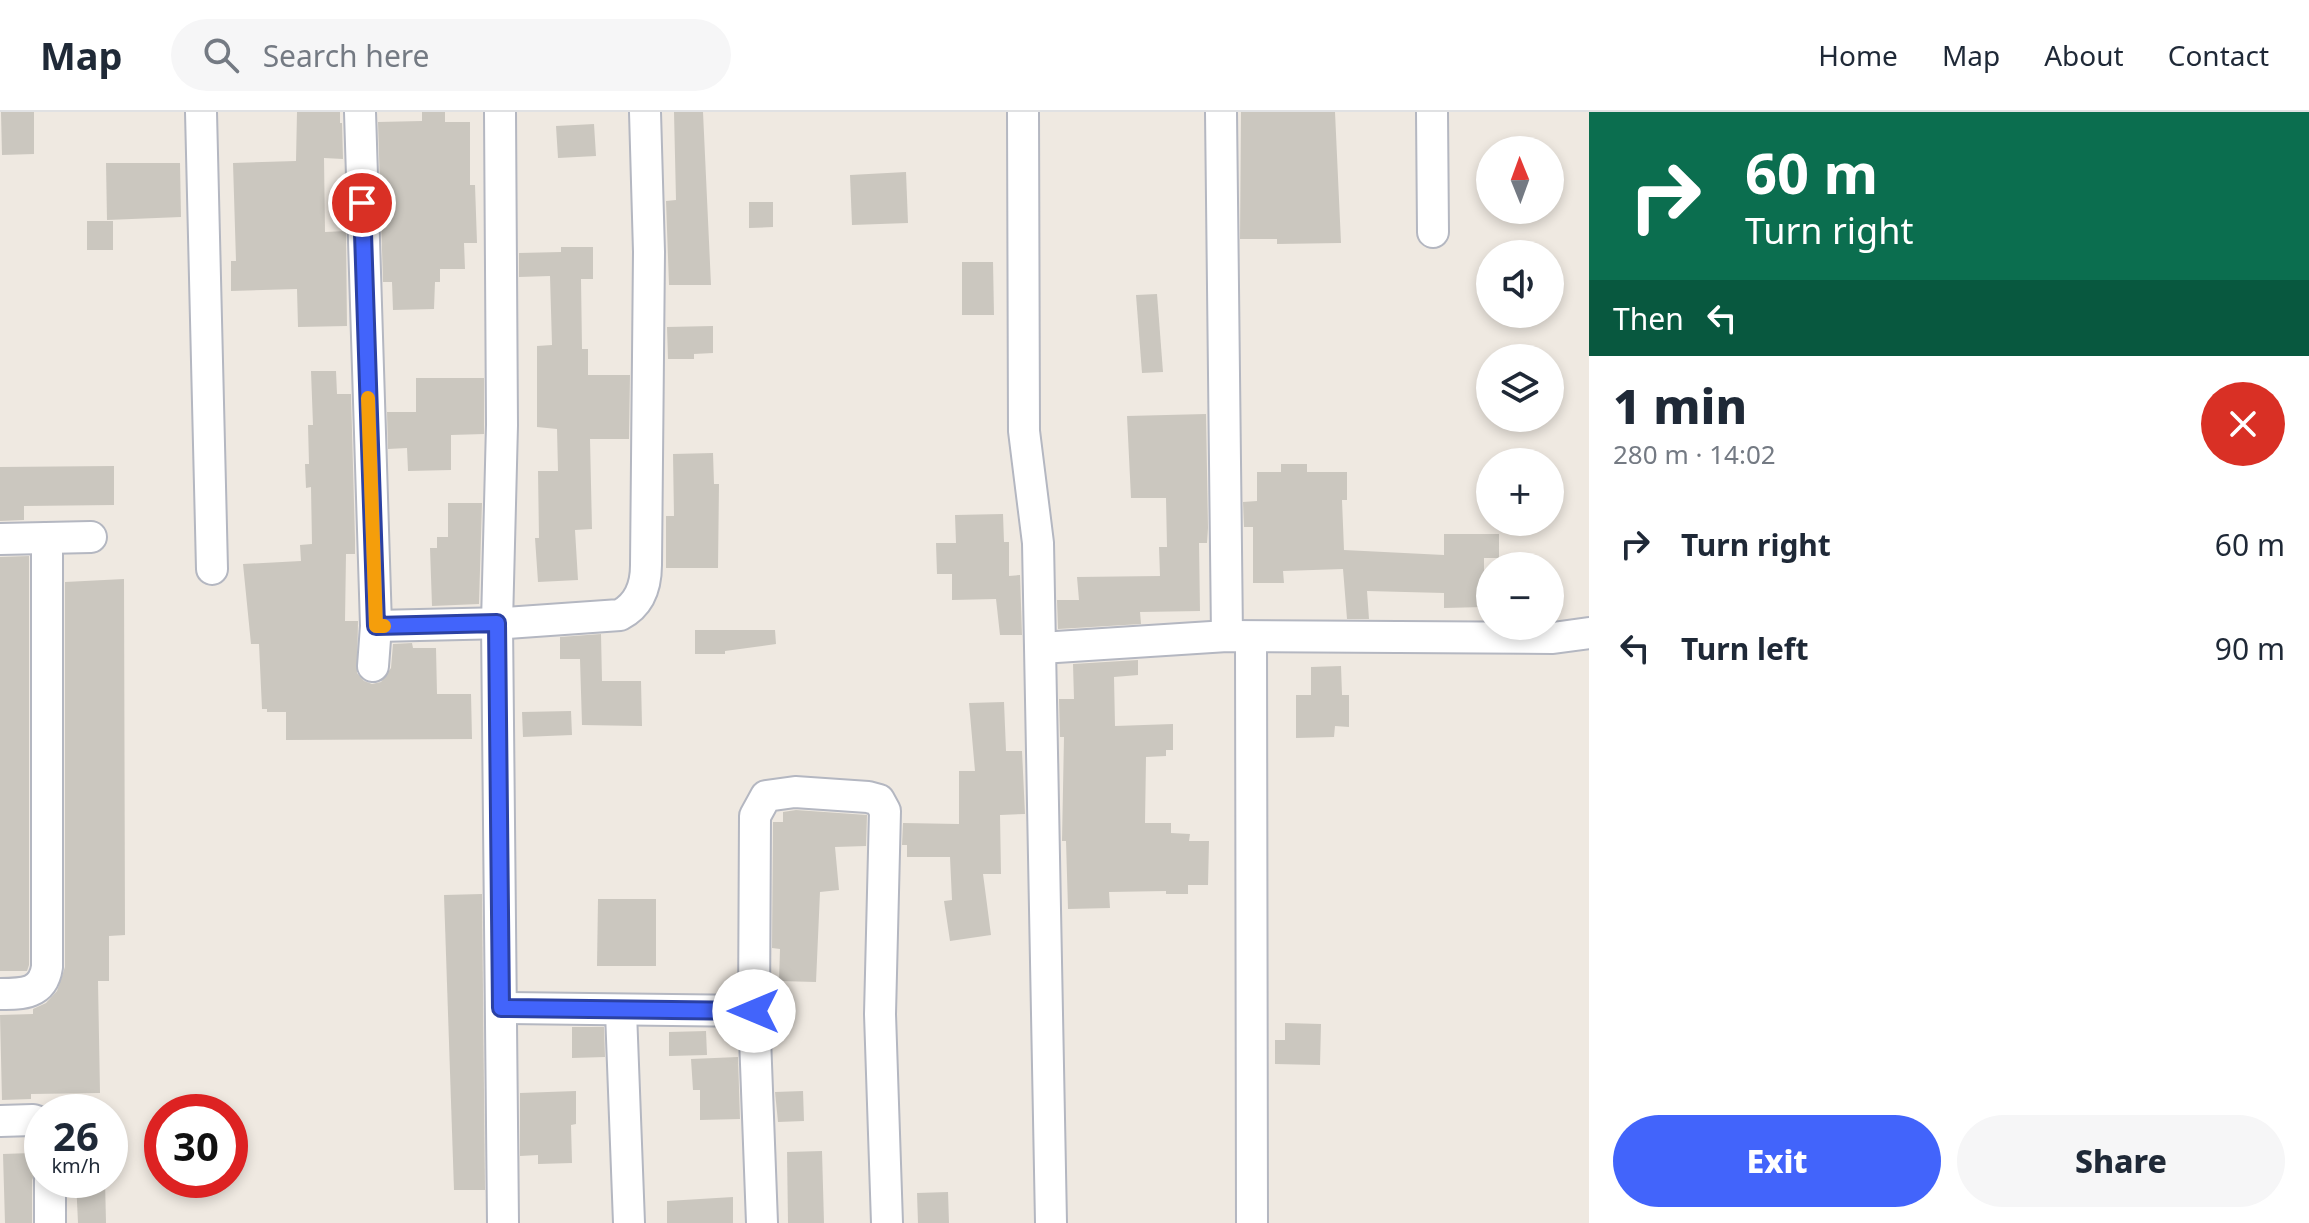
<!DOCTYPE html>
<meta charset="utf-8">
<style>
:root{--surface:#fff;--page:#f6f6f7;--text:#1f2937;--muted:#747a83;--line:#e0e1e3;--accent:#4264fb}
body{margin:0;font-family:"Noto Sans",sans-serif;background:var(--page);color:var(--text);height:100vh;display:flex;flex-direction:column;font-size:30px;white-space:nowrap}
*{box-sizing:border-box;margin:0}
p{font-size:26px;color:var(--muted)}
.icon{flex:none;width:44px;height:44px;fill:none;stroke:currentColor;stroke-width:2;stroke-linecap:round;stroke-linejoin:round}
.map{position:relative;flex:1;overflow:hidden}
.side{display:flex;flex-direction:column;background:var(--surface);width:720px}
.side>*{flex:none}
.hud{background:#0b6e4f;color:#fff;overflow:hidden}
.needle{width:52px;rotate:359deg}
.controls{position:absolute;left:1476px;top:24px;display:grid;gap:16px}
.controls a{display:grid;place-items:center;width:88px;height:88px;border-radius:50%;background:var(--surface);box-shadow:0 4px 12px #0003;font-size:40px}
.speed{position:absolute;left:24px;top:982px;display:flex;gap:16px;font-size:40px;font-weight:700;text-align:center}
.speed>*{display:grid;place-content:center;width:104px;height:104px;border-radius:50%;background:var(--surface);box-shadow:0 4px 12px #0003;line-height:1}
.speed small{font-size:20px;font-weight:400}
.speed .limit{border:12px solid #d22;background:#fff;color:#111}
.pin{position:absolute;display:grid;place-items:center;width:68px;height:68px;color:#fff;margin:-34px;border:4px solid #fff;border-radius:50%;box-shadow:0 2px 8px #0007}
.me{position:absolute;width:88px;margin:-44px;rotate:270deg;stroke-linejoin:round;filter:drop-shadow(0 0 6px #0008)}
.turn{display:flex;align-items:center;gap:28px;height:168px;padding:0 24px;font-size:36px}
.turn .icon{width:104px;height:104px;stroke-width:2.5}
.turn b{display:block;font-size:56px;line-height:68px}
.then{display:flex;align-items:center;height:76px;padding:0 24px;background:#0003;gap:16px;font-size:30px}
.round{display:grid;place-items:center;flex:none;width:84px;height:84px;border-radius:42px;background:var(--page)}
.overview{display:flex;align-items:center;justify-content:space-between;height:136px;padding:0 24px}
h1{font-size:48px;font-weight:800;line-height:60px}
.button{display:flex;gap:16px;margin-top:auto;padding:16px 24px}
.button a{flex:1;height:92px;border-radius:48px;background:var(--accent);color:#fff;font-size:32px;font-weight:800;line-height:92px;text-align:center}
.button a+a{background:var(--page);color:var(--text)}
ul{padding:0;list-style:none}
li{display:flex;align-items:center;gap:24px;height:104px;padding:0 24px}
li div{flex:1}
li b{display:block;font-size:30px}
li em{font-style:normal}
header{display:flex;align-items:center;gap:48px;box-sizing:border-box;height:112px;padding:0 40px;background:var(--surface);border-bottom:2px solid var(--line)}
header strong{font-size:38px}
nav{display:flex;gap:44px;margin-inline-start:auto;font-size:28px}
.search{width:560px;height:72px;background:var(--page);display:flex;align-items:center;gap:20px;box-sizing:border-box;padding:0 28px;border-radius:44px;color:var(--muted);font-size:30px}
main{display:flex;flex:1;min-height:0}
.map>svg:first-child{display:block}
.building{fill:#cbc7bf}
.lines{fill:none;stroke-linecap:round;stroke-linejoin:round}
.minor-casing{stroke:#b4b7c1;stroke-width:34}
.minor{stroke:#fff;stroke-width:30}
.route-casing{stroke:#2b41a3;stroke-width:20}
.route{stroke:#4264fb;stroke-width:14}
.slow{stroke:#f59e0b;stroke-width:14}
</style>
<header>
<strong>Map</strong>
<div class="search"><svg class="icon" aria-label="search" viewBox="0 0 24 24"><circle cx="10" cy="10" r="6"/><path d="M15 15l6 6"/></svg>Search here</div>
<nav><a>Home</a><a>Map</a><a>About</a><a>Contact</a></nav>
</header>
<main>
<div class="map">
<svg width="1589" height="1111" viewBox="0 0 1589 1111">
<rect width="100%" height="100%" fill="#efe9e1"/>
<g class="building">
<polygon points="1,0 34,0 34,42 2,43"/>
<polygon points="297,0 340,0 340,11 342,11 343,47 324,46 325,120 346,119 347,214 298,215 297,177 231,179 231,149 236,149 233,51 296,49"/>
<polygon points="422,0 445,0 445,10 470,10 470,73 475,73 477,131 464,131 465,157 440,157 440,170 435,170 434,197 393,198 392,170 383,170 378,10 422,9"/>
<polygon points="674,0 703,0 711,173 669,173 666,89 676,88"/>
<polygon points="1241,0 1335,0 1341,131 1277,132 1277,127 1240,127"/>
<polygon points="594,12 596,44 558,46 556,14"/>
<polygon points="106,51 180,51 181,105 107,108"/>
<polygon points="906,60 908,111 852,113 850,63"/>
<polygon points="749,90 773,90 773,115 749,116"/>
<rect x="87" y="109" width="26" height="29"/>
<polygon points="561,135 593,135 593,167 581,167 582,237 588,237 588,263 630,263 629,327 590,327 592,417 575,418 578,468 538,470 535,426 539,426 538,359 558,359 557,317 537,315 537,234 552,233 550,164 519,165 519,141 561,140"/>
<polygon points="962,150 993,150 994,203 962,203"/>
<polygon points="1157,182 1163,260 1142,261 1136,183"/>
<polygon points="713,214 713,241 694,242 694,247 668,247 667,215"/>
<polygon points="311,259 336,259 337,282 351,282 355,427 355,442 346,442 345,509 358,509 357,561 364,569 372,572 381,570 391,556 393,532 412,531 413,536 436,536 437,582 471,582 472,627 286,628 286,600 267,600 267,597 262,597 259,532 251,532 243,452 301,449 300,433 312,432 311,375 306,376 305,352 309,352 308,313 313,313"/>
<polygon points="416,266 484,266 484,322 451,323 451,358 408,359 407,336 388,337 387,300 416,300"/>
<polygon points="1206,302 1208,416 1207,431 1199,431 1200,499 1140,500 1141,512 1058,517 1057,488 1079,488 1077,465 1160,464 1159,435 1167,435 1166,386 1131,386 1127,304"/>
<polygon points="713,341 714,372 719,372 718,456 666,456 666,404 674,404 673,342"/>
<polygon points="1281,352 1307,352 1307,360 1347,360 1347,388 1342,388 1344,438 1444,443 1444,422 1499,422 1499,446 1484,446 1484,495 1444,496 1444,481 1367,479 1369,507 1347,507 1343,457 1283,459 1284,471 1253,471 1253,415 1244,415 1243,390 1257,389 1257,360 1281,360"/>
<polygon points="114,354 114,393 24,394 24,408 0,409 0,355"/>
<polygon points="448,391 482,391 479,492 432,494 430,436 437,436 437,425 448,425"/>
<polygon points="1003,402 1004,430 1009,430 1009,464 1020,463 1022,523 1000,523 996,487 952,488 952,462 937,462 936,431 956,431 955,403"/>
<polygon points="29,444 29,853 27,859 0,859 0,445"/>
<polygon points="124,467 125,823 109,824 109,869 98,869 100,981 31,982 31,987 2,988 0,903 33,902 33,897 46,891 57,879 65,855 65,470"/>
<polygon points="695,518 775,518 776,532 725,539 725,542 695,542"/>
<polygon points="601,522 602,569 641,569 642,614 582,613 580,547 560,547 560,525"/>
<polygon points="1138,548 1138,563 1114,565 1115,614 1173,612 1173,638 1166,638 1166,644 1146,645 1145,711 1171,711 1171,721 1190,722 1189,729 1209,729 1208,773 1188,773 1188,782 1166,782 1166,779 1109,780 1110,796 1068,797 1066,729 1062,729 1064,625 1060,625 1059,587 1074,587 1073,552"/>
<polygon points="1341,554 1342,583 1349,583 1349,615 1335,614 1334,625 1296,626 1296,583 1311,583 1311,555"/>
<polygon points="1004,590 1006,639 1022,639 1025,702 1000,703 1001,762 983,762 991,823 950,829 944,789 952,788 950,745 907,745 907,733 902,733 903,711 959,712 959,659 975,659 969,591"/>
<polygon points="571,599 572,623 523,625 522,600"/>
<polygon points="796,698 867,703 866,734 835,735 839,778 820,780 816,870 779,869 780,837 772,836 773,710 783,710 783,700"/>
<polygon points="482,782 485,1078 454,1078 444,783"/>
<polygon points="598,787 656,787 656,854 597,854"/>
<polygon points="1285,911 1321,912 1320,953 1275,952 1275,928 1285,928"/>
<polygon points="572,915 604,915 605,945 572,946"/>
<polygon points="706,919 707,943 669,944 669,920"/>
<polygon points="738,945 740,1007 700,1008 700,978 693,978 691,947"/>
<polygon points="576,979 576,1012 571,1013 572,1051 538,1052 538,1043 520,1044 520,981"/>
<polygon points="803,979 804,1009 778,1010 775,980"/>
<polygon points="822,1039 824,1111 788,1111 787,1040"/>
<polygon points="31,1041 32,1055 38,1055 32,1068 32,1111 5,1111 3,1042"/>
<polygon points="76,1068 105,1068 106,1111 78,1111"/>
<polygon points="948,1080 949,1111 918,1111 917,1081"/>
<polygon points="733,1085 733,1111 667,1111 667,1089"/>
</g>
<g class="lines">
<g class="minor-casing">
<g id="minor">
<polyline points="201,0 212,457"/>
<polyline points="360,0 376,514 373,554"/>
<polyline points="500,0 502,313 497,511 503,1111"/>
<polyline points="1023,0 1024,319 1038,431 1051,1111"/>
<polyline points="1221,0 1227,524"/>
<polyline points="1432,0 1433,120"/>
<polyline points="0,427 91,425"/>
<path d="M376 514 506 511 620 503C639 493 646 475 646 453L649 140 645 0"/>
<polyline points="1251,525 1252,1111"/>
<polyline points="1041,536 1227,524 1553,526 1589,521"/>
<path d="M0 882C23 882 43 882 47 855V426"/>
<polyline points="501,896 754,899"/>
<polyline points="621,900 629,1111"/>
<polyline points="0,1009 33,1008 42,1011"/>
<polyline points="50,1068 50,1111"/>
<polyline points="762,1111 754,899 755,704 766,684 795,680 868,685 879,688 885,699 880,902 887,1111"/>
</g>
</g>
<use href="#minor" class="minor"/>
</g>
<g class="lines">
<g class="route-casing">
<polyline id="route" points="362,91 376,514 497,511 501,896 754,899"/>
</g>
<use href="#route" class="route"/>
<polyline class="slow" points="368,286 376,514 384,514"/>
</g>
</svg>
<div class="controls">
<a><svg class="needle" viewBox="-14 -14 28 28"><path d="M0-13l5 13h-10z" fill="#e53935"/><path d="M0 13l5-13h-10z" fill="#747a83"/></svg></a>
<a><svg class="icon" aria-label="sound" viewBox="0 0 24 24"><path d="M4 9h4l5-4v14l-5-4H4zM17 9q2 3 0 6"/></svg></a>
<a><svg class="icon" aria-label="layers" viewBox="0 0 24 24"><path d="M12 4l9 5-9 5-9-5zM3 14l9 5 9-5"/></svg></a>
<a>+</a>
<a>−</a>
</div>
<div class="speed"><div>26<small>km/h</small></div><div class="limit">30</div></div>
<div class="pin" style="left:362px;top:91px;background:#d93025"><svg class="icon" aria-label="arrive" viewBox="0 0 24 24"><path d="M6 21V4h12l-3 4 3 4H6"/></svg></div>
<svg class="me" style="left:754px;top:899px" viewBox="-20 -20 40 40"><circle r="19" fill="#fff"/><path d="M0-13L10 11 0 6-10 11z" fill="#4264fb"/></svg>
</div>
<section class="side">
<div class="hud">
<div class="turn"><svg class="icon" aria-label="right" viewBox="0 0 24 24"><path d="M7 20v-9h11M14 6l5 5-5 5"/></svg><div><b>60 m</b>Turn right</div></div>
<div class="then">Then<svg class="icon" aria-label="left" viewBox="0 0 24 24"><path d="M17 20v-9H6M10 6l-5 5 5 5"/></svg></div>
</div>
<div class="overview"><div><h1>1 min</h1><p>280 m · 14:02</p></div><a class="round" style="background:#d93025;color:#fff"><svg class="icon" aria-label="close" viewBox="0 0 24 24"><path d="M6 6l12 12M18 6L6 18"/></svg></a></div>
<ul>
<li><svg class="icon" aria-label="right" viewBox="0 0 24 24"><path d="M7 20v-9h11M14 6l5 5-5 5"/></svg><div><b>Turn right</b></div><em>60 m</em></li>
<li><svg class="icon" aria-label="left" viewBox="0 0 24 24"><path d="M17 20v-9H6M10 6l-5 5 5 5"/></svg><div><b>Turn left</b></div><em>90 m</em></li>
</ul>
<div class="button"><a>Exit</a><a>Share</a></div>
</section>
</main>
